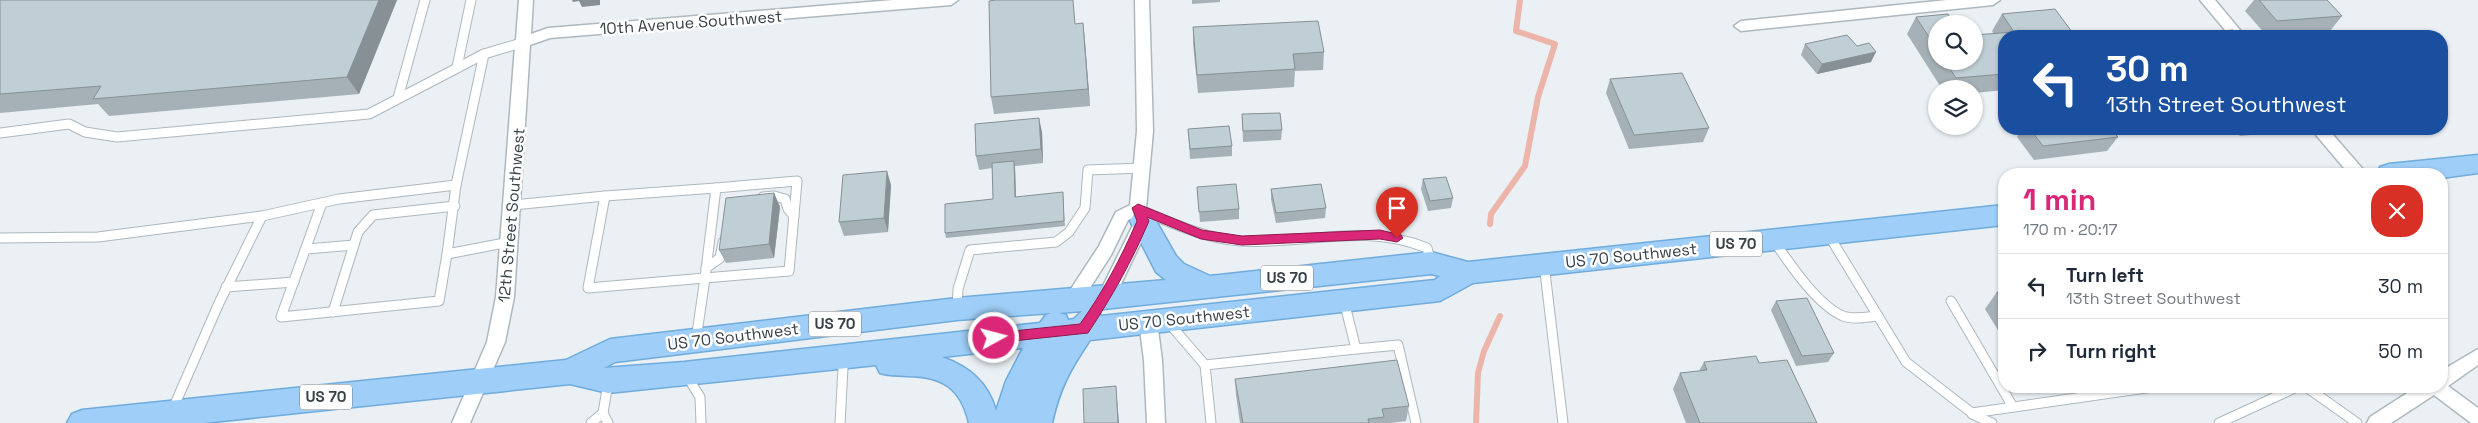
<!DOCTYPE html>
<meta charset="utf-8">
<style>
:root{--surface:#fff;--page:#f2f2f3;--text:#1f2937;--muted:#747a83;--line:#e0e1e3;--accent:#db2777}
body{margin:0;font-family:"Space Grotesk",sans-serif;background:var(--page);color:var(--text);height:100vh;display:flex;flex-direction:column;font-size:19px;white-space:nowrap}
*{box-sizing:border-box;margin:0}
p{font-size:16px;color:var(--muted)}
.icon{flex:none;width:28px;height:28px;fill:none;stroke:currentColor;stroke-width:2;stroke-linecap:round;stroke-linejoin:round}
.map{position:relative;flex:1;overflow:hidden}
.side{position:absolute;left:1998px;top:168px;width:450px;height:225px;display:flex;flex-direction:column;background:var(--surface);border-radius:20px;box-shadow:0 1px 4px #0004}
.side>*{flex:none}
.banner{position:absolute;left:1998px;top:30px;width:450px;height:105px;border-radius:20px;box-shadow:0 1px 4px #0004;background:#1a4fa0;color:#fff;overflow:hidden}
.fabs{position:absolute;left:1928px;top:15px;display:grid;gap:10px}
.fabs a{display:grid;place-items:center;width:55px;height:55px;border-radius:50%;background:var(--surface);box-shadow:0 1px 4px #0004;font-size:25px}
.pin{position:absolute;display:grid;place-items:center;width:42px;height:42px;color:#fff;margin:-51px -21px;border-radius:50% 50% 50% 0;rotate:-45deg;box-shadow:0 0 5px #0007}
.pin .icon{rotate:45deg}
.me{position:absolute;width:55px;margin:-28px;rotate:83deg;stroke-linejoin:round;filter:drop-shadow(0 0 4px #0008)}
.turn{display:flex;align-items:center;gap:18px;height:105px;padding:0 25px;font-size:22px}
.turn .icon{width:65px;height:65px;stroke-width:2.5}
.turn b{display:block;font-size:35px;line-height:42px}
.round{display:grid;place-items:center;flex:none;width:52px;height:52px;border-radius:20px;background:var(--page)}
.head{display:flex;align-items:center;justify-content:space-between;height:85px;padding:0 25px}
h1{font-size:30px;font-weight:700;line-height:38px;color:var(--accent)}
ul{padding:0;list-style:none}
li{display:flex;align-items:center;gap:15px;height:65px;padding:0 25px;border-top:1px solid var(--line)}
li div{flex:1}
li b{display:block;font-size:19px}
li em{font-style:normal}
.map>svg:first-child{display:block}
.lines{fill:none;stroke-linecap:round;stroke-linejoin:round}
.stream{stroke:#edb5aa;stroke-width:6}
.service-casing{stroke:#adb8bf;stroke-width:11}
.minor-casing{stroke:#adb8bf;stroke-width:3}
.primary-casing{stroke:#6facdd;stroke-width:3}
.service{stroke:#fff;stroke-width:9}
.minor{fill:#fff;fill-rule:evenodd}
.primary{fill:#9fcff8;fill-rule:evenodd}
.wall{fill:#a5b1b7}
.shaded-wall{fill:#869095}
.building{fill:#c0ced5;stroke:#869095}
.route{fill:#db2777;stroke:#8e194d}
.labels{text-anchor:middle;stroke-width:5;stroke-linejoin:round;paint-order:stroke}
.shield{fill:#fff;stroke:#747b7f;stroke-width:1}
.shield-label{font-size:15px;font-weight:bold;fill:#384248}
.street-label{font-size:16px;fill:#384248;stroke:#fff}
</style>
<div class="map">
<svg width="2478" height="423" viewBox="0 0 2478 423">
<rect width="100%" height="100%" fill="#eaf0f4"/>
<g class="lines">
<g class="stream">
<polyline points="1490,224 1491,214 1525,166 1538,97 1555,44 1516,31 1520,0"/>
<polyline points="1476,423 1478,373 1484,351 1500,316"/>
</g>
<g class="service-casing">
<g id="service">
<polyline points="484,54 521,43"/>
<polyline points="457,67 471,0"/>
<polyline points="398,98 425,0"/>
<polyline points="0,133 69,124 85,132 117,137 369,114 484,54 456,185"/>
<polygon points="797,181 789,271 705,278 716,188"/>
<polyline points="605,196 716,188"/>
<polyline points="763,197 774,196 785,199 788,209 794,216"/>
<polyline points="322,203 281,317 439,301 447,254"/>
<polyline points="513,205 605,196 588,288 705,278"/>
<path d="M1143 211C1174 224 1207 239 1241 241 1308 245 1361 222 1427 248L1431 262"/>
<polyline points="262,216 339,199 456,185 447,254 510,242"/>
<polyline points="1828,234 1906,362 1972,413 2160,386"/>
<polyline points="0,238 98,237 262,216 219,303 172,411"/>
<path d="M1774 241C1790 264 1817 305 1843 316 1853 320 1867 317 1878 316"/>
<polyline points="307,249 354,245"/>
<polyline points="1544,264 1563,423"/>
<polyline points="706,268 720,258 723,242"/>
<polyline points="226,287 294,282"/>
<polyline points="1951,301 2013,407"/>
<polyline points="957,309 958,289 970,250 1056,242 1069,232 1085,208 1088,170 1142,168"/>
<polyline points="333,312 358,232 373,215 455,206"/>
<polyline points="1168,322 1205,365"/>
<polyline points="696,340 705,278"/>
<polyline points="1356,349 1398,345 1416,423"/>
<polyline points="687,376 700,397 701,423"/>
<polyline points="608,383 603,413 608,423"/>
<polyline points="2305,386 2357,423"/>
<polyline points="1972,414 1992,423"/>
<polyline points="591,423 603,413"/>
<polyline points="840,423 843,368"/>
<polyline points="1211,423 1205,365 1356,349 1344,301"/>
<polyline points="2219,423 2299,386"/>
</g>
</g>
<g class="minor-casing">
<g id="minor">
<polygon points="519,0 533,0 531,34 548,28 893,0 958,0 951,5 550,38 530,45 514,297 505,342 470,423 452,423 487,342 496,297 515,46 514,43 516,39"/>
<polygon points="1135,0 1149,0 1153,131 1146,208 1151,221 1112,303 1106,305 1100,303 1097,298 1135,221 1134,218 1128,220 1111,255 1079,305 1073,307 1067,305 1064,300 1067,295 1099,246 1116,212 1130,205 1137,131"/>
<polygon points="1947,0 2000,0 1993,5 1741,31 1734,26 1741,21"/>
<polygon points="2200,0 2215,0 2245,36 2230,36"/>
<polygon points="2311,129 2328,129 2367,174 2349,174"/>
<polygon points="1148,315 1154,317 1157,322 1162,360 1165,423 1147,423 1144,360 1139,322 1142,317"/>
<polygon points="2478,349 2478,365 2448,386 2478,408 2478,423 2471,423 2434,395 2391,423 2367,423 2370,417 2418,386 2441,386 2441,371"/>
</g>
</g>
<g class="primary-casing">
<g id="primary">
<polygon points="2478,155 2478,173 2441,178 2441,174 2376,174 2380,167 2389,164"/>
<path d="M2004 205V225L1473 283 1440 301 1090 340C1070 370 1060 387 1052 423H1022L1025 413 1022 423H969C961 388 942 376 907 376 897 375 890 376 880 373L876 365 608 393 570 384 203 423H67L72 414 82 410 566 360 610 339 957 298 1166 280 1156 272 1130 221 1134 214 1143 211 1152 214 1176 256 1184 264 1210 276 1431 252 1468 262ZM1431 274 1440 276 1435 280 1101 316 1099 312 1094 310ZM1082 311 1074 319 1068 320 1066 315 1059 313ZM1051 313 1046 315 1040 323 684 362 604 368 615 362 957 320ZM1023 348 1006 381 996 411C988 382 969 367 942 357Z"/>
</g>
</g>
<use href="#service" class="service"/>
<use href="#minor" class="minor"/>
<use href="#primary" class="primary"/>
</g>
<g class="wall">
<polygon points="0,0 397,0 359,94 109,116 98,104 0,113"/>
<polygon points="1192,0 1220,0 1220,2 1192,4"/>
<polygon points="2254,0 2327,0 2342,16 2330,31 2266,35 2245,11"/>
<polygon points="2002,14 2075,36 2004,36 2004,90 1974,93 1974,89 1942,89 1907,34 1916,17 1936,24 1936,61 1974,61 1993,33 1992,31"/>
<polygon points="1083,23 1090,106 994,114 991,97 1076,24"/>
<polygon points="1193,27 1324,52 1323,70 1295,71 1294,87 1198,93 1193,44"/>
<polygon points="1805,44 1857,46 1871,62 1817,74 1801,55"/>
<polygon points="1610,79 1709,128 1703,142 1629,149 1606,93"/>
<polygon points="1242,114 1282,130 1281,140 1243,142"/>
<polygon points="1188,129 1232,146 1232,156 1190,159"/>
<polygon points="2022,129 2111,129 2118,137 2107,151 2034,160 2017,137"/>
<polygon points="2234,129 2283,129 2280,132 2240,136"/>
<polygon points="1042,132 1043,163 1015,166 1016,197 1063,197 1065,226 946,238 945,233 993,199 992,168 979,170 976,156"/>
<polygon points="1423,179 1453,198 1451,208 1428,211 1421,189"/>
<polygon points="891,185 888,232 844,236 839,222"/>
<polygon points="1197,187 1239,209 1239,219 1200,222"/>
<polygon points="1271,189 1326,208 1325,218 1276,223 1271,199"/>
<polygon points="774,193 780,207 774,258 726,263 719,250"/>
<polygon points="1997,292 2004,292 2004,340 1985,309"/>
<polygon points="1776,301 1834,353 1828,362 1796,366 1771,310"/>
<polygon points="1704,362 1759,363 1817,423 1686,423 1673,389 1680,373 1699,371"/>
<polygon points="1235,379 1409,406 1406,421 1390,423 1240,423 1236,395"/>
</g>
<g class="shaded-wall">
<polygon points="379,0 397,0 359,94 347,77"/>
<polygon points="572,0 600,0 600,5 582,7 579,1 573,2"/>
<polygon points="1083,23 1085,41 1090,106 1088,89"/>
<polygon points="1876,52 1871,62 1817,74 1822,64"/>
<polygon points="1039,118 1042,132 1043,163 1041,149"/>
<polygon points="1014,161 1015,166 1016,202 1015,197"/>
<polygon points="887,171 891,185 888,232 884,218"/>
<polygon points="774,193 780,207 774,258 769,244"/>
<polygon points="1116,386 1117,399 1119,423 1118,423"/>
</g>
<g class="building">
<polygon points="0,0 379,0 347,77 93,99 101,86 0,94"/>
<polygon points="996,0 1073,0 1075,24 1083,23 1088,89 991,97 989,1"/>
<polygon points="2259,0 2327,0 2342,16 2277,21"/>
<polygon points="2055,9 2075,36 2004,36 2004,74 1956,78 1945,61 1974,61 1974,35 2014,32 2002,14"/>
<polygon points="1948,14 1955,24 1936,24 1936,48 1916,17"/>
<polygon points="1318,21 1324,52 1293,54 1295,69 1197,75 1193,27"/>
<polygon points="2233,30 2238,36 2180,36 2179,35"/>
<polygon points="1847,35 1857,46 1869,43 1876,52 1822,64 1805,44"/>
<polygon points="1682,73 1709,128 1634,135 1610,79"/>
<polygon points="1280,113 1282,130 1243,131 1242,114"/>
<polygon points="1039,118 1041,149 976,156 975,124"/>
<polygon points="1229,126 1232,146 1190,149 1188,129"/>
<polygon points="2030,129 2111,129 2118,137 2043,146"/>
<polygon points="1014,161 1015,197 1063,192 1064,221 945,233 945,204 993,199 992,163"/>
<polygon points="887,171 884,218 839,222 843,175"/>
<polygon points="1446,177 1453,198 1430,201 1423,179"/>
<polygon points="1236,184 1239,209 1199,212 1197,187"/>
<polygon points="1321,184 1326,208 1276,213 1271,189"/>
<polygon points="774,193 769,244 719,250 726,198"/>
<polygon points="1997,292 2004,292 2004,304"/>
<polygon points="1807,298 1834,353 1802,356 1776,301"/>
<polygon points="1756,356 1759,363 1787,360 1817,423 1700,423 1680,373 1707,370 1704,362"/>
<polygon points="1397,360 1409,406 1382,409 1384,417 1368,419 1369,423 1243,423 1235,379"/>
<polygon points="1116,386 1118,423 1084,423 1083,389"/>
</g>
<path class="route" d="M1138 204 1202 230 1242 236 1380 230 1401 235 1403 238 1397 242 1380 239 1242 245 1201 239 1147 217 1149 221C1132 261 1112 297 1088 333L994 343 989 341 987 338 989 334 994 333 1080 324C1103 292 1121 258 1137 221L1132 208Z"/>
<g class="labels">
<g class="shield">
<rect x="1710" y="231.5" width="52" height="25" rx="4"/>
<rect x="1261" y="265.5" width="52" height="25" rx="4"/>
<rect x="809" y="311.5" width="52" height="25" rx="4"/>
<rect x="300" y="384.5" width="52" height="25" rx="4"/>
</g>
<g class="shield-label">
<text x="1736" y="249">US 70</text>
<text x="1287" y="283">US 70</text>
<text x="835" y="329">US 70</text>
<text x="326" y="402">US 70</text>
</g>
<g class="street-label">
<text transform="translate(691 22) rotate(-4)" y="6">10th Avenue Southwest</text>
<text transform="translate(511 215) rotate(-85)" y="6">12th Street Southwest</text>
<text transform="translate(1631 255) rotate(-6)" y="6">US 70 Southwest</text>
<text transform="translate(1184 318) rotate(-6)" y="6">US 70 Southwest</text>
<text transform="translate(733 336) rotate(-7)" y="6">US 70 Southwest</text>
</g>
</g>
</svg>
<div class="fabs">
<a><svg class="icon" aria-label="search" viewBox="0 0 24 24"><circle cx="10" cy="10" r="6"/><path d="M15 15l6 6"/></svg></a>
<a><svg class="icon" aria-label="layers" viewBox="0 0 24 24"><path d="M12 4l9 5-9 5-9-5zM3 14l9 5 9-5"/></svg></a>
</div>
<div class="pin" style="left:1397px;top:238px;background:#d93025"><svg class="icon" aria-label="arrive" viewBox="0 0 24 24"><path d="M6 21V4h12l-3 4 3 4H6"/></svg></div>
<svg class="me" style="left:994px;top:338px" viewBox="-20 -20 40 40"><circle r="17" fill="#db2777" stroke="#fff" stroke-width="3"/><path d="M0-11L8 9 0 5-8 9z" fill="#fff"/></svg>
<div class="banner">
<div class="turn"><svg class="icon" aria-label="left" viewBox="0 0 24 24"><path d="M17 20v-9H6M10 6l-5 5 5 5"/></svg><div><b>30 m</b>13th Street Southwest</div></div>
</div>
<section class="side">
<div class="head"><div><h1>1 min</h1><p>170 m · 20:17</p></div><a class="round" style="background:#d93025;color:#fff"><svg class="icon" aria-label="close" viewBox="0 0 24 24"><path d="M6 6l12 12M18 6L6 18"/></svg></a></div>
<ul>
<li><svg class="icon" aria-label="left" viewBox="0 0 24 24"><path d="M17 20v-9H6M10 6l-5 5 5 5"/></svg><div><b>Turn left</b><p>13th Street Southwest</p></div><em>30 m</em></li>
<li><svg class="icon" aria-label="right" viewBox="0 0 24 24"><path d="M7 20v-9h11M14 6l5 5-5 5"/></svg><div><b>Turn right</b></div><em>50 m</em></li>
</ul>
</section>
</div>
